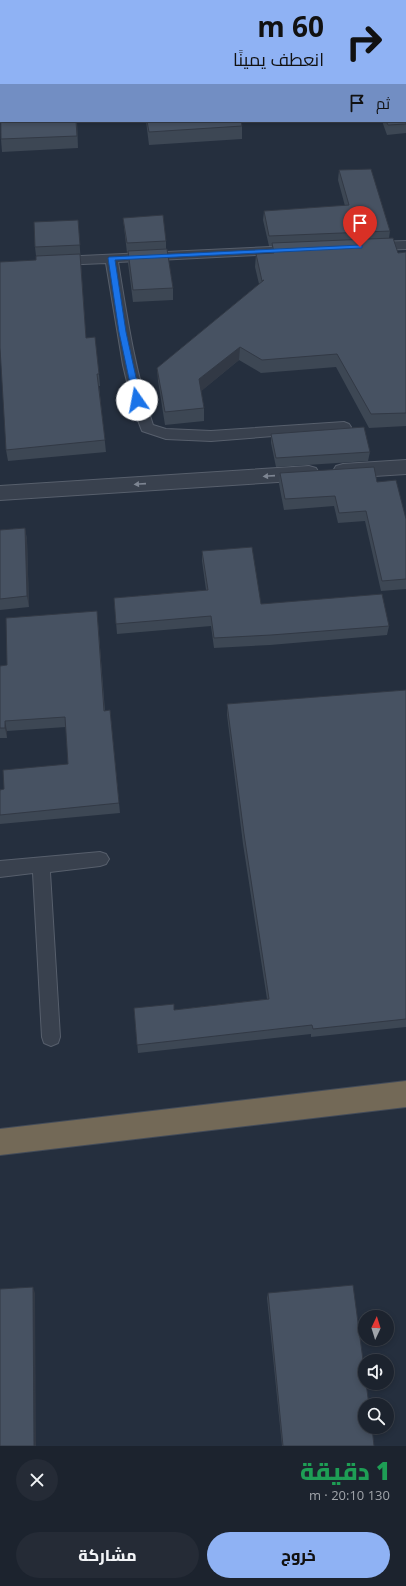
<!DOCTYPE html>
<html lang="ar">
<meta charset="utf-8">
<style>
:root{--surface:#1c232e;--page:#252b36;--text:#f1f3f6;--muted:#a0a4aa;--line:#3a404a;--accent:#8fb2f4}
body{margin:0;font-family:"Open Sans",Cairo,sans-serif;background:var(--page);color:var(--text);direction:rtl;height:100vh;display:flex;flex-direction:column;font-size:15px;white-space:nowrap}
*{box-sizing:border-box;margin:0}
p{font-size:13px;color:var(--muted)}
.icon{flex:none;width:22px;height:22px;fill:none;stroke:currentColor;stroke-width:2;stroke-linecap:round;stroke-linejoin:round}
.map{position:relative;height:1446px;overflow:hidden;direction:ltr}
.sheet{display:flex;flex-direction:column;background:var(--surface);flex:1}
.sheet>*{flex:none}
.top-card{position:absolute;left:0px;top:0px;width:406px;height:122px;box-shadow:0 2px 6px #0003,0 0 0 1px var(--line);direction:rtl;background:#8fb2f4;color:#111;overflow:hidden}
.needle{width:26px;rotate:4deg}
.buttons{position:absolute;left:358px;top:1310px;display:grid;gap:8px}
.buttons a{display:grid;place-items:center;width:36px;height:36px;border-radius:50%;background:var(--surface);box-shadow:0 2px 6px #0003,0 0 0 1px var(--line);font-size:20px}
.pin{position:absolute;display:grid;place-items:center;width:34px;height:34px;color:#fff;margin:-41px -17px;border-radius:50% 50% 50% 0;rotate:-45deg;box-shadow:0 0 4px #0007}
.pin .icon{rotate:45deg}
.me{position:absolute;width:44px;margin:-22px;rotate:348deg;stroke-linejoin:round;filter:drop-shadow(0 0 3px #0008)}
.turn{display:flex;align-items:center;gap:14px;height:84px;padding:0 16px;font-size:18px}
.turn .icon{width:52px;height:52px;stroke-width:2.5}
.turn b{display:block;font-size:28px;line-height:34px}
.then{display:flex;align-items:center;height:38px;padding:0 16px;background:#0003;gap:8px;font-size:15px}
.round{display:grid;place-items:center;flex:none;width:42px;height:42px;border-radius:21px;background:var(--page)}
.head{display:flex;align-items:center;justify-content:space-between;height:68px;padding:0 16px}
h1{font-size:24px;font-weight:800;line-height:30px;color:#1e9e55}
.cta{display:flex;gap:8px;margin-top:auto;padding:8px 16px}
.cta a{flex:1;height:46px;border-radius:24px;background:var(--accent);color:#111;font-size:16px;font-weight:800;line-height:46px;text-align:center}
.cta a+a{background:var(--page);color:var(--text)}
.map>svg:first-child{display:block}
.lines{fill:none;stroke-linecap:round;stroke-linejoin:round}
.lane-casing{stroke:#575f6c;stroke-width:2}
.street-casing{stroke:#575f6c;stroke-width:2}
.highway-casing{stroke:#444c59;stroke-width:2}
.lane{fill:#39414e;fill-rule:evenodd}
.street{fill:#39414e;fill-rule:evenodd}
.highway{fill:#736957;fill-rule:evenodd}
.wall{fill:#3d4754}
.shaded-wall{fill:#323945}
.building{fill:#475262;stroke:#323945}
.oneway{fill:#7d8592}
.route{fill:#1a73e8;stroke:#114b97}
</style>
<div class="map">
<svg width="406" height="1446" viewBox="0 0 406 1446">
<rect width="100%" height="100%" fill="#252f3e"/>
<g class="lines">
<g class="lane-casing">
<g id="lane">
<polygon points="406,241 406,249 375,250 371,249 369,246 371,243 375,242"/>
<path d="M292 246 296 247 298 250 296 253 118 262C127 317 135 372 153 425L166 429 211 431 344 422 349 424 351 427 349 430 211 441 166 439 142 431 133 407 123 365 106 263 60 265 56 264 54 261 56 258 60 257Z"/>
<polygon points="100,852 106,854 109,859 106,864 100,866 50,872 60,1037 58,1043 51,1046 44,1043 42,1037 33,873 0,877 0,861"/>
</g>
</g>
<g class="street-casing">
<g id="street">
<rect x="405" y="37" width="1" height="8"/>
<rect x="0" y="42" width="1" height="8"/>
<polygon points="406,460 406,474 343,478 336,476 333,471 336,466 343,464"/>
<polygon points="309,466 316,468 319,473 316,478 309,480 0,500 0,486"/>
</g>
</g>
<g class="highway-casing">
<polygon id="highway" points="406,1081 406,1107 0,1155 0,1129"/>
</g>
<use href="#lane" class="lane"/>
<use href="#street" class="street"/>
<use href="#highway" class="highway"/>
</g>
<g class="wall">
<polygon points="406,51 406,133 387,135 382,121 405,121"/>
<polygon points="77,121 78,148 2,152 1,139"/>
<polygon points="146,121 241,121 242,126 242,139 149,145"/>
<polygon points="339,170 390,231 389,238 398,253 406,252 406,426 369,428 336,367 261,373 239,360 201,391 204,408 204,421 165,425 158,381 157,368 259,284 255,267 256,254 271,253 272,246 269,246 263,220 264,211 345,206 338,180"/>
<polygon points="123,218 166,241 166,249 173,288 173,300 133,302 128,263 128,253 127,253 124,227"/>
<polygon points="78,220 86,338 99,374 100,386 99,386 106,452 8,461 6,450 36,260 36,256 35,247"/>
<polygon points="271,434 370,452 368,461 276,467 271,443"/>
<polygon points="280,473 377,482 406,519 406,589 381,591 365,521 338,523 334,506 284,510 279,484"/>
<polygon points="25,528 27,540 29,607 0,610 0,530"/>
<polygon points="202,551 261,604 389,626 387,635 270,645 214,648 211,626 117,634 114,598 206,590 202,561"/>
<polygon points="98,622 105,711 110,710 120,813 0,824 0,790 4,789 68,764 66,727 7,731 7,738 0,738 0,666 7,665"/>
<polygon points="406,690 406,1027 311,1037 311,1034 138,1053 134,1008 174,1010 267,999 243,844 227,715 227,704"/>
<polygon points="268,1293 374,1446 282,1446 267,1298"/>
</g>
<g class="shaded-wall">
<polygon points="240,347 239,360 199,393 199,379"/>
<polygon points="25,528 27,540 29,607 27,596"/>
<polygon points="5,721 7,731 7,738 5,728"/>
<polygon points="33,1287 35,1293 36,1446 34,1446"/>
</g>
<g class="building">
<rect x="39" y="0" width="26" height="1"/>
<polygon points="191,0 352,0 353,1 191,1"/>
<polygon points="405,51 406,51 406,124 388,125 386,121 405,121"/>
<polygon points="0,57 1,57 1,121 76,121 77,136 1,139"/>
<polygon points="147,121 241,121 242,126 149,132"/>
<polygon points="371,169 390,231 269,236 264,211 349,205 339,170"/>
<polygon points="163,215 166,241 127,243 123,218"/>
<polygon points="78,220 80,245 35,247 34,222"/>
<polygon points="393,238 398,253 406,252 406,413 371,414 337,354 262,360 240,347 199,379 204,408 165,412 157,368 264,280 262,281 256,254 274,253 272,243"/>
<polygon points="167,249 173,288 133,290 128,251"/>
<polygon points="80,254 86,338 95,337 99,374 97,374 105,440 6,450 0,348 0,262 36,260 36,256"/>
<polygon points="364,427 370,452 276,458 271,434"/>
<polygon points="374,467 377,482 396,480 406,519 406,579 382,581 366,511 339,513 335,496 285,499 280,473"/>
<polygon points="25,528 27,596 0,599 0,530"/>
<polygon points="252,547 261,604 382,594 389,626 271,635 214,638 211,616 116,624 114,598 208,590 202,551"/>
<polygon points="97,611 104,711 110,710 119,803 0,815 0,790 4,789 3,770 68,764 65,717 5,721 5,728 0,728 0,666 7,665 6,618"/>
<polygon points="406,690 406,1019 313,1029 312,1025 137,1045 134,1008 174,1004 174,1010 269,999 244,834 227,704"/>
<polygon points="353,1285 365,1375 365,1383 366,1383 369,1405 365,1405 365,1427 372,1427 374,1446 283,1446 268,1293"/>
<polygon points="33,1287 34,1446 0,1446 0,1289"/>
</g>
<defs><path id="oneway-solid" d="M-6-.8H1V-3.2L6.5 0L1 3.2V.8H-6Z"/></defs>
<g class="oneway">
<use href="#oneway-solid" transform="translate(269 476) rotate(176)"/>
<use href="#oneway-solid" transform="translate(140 484) rotate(176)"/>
</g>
<polygon class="route" points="360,245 362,245 362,248 115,260 126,332 141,400 137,403 134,402 119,332 108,258 109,257"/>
</svg>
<div class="buttons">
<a><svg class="needle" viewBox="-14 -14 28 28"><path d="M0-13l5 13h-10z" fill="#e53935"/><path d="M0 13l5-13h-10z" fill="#a0a4aa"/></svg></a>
<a><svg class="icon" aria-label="sound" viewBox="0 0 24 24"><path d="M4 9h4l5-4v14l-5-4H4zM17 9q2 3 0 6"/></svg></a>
<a><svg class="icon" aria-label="search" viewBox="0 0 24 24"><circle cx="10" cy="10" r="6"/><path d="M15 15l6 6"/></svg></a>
</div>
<div class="pin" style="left:360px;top:247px;background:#d93025"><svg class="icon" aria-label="arrive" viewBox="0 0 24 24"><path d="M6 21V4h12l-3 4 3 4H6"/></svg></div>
<svg class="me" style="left:137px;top:400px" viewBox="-20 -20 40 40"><circle r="19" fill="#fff"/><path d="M0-13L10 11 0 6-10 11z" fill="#1a73e8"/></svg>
<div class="top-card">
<div class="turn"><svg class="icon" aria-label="right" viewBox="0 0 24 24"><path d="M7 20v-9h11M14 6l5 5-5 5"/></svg><div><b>60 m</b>انعطف يمينًا</div></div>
<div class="then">ثم<svg class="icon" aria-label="arrive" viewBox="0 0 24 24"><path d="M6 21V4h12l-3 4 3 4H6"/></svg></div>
</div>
</div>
<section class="sheet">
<div class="head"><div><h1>1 دقيقة</h1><p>130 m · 20:10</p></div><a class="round"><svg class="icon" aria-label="close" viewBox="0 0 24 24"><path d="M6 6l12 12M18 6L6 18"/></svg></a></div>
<div class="cta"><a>خروج</a><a>مشاركة</a></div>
</section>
